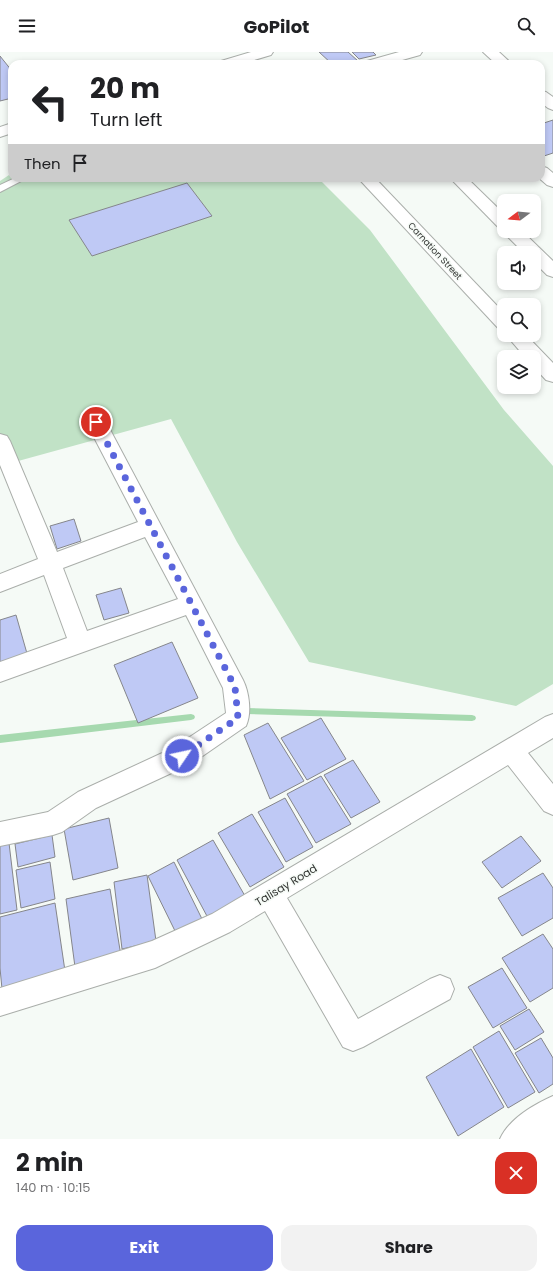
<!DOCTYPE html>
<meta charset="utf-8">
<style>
:root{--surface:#fff;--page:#f2f2f2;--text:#202124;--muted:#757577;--accent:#5a65dc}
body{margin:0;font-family:Poppins,sans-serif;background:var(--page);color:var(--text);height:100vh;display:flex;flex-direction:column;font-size:15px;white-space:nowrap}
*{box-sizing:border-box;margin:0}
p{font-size:13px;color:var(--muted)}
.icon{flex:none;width:22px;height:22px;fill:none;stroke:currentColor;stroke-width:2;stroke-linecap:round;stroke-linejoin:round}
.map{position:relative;height:1087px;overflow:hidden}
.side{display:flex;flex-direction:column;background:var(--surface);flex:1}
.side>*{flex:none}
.guide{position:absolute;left:8px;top:8px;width:537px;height:122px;border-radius:12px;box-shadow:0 2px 6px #0003;background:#fff;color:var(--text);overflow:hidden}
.needle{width:26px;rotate:254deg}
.buttons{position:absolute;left:497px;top:142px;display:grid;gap:8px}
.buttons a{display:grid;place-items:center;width:44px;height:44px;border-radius:8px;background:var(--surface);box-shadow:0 2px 6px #0003;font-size:20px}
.pin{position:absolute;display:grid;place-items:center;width:34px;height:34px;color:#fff;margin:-17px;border:2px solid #fff;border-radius:50%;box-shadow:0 1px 4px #0007}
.me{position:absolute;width:44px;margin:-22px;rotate:56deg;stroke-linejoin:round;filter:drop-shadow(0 0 3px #0008)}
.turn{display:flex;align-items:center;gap:14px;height:84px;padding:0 16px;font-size:18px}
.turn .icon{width:52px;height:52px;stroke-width:2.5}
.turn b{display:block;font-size:28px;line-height:34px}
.then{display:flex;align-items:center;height:38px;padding:0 16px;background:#0003;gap:8px;font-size:15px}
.round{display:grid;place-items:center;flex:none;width:42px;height:42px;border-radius:12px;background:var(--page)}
.head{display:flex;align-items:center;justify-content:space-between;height:68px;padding:0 16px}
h1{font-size:24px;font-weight:700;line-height:30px}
.button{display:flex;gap:8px;margin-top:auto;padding:8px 16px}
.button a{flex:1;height:46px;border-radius:12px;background:var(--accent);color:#fff;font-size:16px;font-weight:700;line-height:46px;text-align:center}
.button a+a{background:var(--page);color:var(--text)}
header{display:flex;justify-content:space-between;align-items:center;height:52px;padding:0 16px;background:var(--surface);font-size:18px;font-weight:700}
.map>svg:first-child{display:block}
.green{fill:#c1e2c6}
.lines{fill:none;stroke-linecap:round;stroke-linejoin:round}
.stream{fill:#a6d9af;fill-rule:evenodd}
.building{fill:#bfc9f5;stroke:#85868b}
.service-casing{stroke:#aaaeaa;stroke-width:2}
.minor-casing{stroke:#aaaeaa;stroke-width:2}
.service{fill:#fff;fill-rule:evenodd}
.minor{fill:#fff;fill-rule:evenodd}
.route{stroke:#5a65dc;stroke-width:7;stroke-dasharray:0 12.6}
.labels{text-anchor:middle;stroke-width:3;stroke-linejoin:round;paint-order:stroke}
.far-street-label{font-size:9px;fill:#323432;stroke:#f5faf6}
.street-label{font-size:11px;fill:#323432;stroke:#f5faf6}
</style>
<header><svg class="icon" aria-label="menu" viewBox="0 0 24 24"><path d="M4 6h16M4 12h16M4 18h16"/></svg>GoPilot<svg class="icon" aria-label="search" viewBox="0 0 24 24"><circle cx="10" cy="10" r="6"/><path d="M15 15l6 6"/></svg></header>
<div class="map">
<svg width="553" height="1087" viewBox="0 0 553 1087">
<rect width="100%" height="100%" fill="#f5faf6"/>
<polygon class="green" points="12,121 12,126 318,126 370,178 504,358 553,414 553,632 516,654 309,610 237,490 171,367 0,414 0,129"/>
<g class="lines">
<g class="stream">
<polygon points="246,656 472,663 475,664 476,666 475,668 472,669 246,662 243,661 242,659 243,657"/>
<polygon points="191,662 194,663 195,665 194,667 191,668 0,691 0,683"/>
</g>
</g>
<g class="building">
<polygon points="319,0 348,0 358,9 348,12 332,12"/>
<polygon points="352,0 373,0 376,3 359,7"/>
<polygon points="0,4 12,19 12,46 0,49"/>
<polygon points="553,68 553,101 541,105 541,72"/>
<polygon points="187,131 212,164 92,204 69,168"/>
<polygon points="74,467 81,489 57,497 50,474"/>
<polygon points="121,536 129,561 104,568 96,543"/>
<polygon points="16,563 28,605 0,614 0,568"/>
<polygon points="172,590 198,646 138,671 114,613"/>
<polygon points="321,666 346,707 307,728 281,686"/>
<polygon points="268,671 304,729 270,747 244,683"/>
<polygon points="353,708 380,750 351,766 324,723"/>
<polygon points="321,724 351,772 316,791 287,742"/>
<polygon points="285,746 313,795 286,810 258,760"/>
<polygon points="252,762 284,815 250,835 218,781"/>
<polygon points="109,766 118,816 73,828 64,777"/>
<polygon points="52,783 55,805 18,815 15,792"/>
<polygon points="521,784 541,809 502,836 482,810"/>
<polygon points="213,788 245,844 208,866 177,808"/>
<polygon points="9,791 17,858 0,862 0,793"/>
<polygon points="50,810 55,847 21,856 16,818"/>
<polygon points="174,810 203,869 177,883 148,824"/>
<polygon points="543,821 553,836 553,866 522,884 498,846"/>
<polygon points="147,823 156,889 122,897 114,830"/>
<polygon points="110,837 121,904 75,915 66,847"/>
<polygon points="55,851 65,919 2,937 0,916 0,865"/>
<polygon points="543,882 553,897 553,936 530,950 502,906"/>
<polygon points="502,916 527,956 493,976 468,935"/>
<polygon points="529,957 544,980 515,998 500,974"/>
<polygon points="499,979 535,1040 508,1056 473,995"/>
<polygon points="541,986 553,1006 553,1032 539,1041 515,1001"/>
<polygon points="471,997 504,1055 458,1084 426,1025"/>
</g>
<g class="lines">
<g class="service-casing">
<polygon id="service" points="15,126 27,126 0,140 0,133"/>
</g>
<g class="minor-casing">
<g id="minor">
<polygon points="251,0 273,0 271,3 241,12 219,12 221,9"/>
<polygon points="399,0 422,0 420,3 388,12 365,12 367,9"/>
<polygon points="483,0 499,0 512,12 496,12"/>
<polygon points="541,39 546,40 553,45 553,58 548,56 541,51"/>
<polygon points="12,71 12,81 0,85 0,75"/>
<polygon points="541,114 547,116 553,121 553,135 547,133 539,126 541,126"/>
<polygon points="358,126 375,126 504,261 504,278 498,276"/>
<polygon points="450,126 467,126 504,162 504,176 498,175"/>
<polygon points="504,178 522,179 553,209 553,225 547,223 534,210 534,201 524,201 506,183"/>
<polygon points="506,283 526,283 553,311 553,330 546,328 534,315 534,305 525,305"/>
<path d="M96 363 103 365 106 370 243 628C249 640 252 661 246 674L191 712 96 756 62 780 53 783 0 794V770L48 760 78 740 173 696 226 661 223 636 186 563 0 630V610L67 586 44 523 0 540V522L38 507 0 413V382L7 384 10 389 57 500 138 470 86 370 89 365ZM145 485 178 547 87 579 63 516Z"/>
<polygon points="553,662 553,686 528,701 553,732 553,763 544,759 508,713 287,846 358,967 430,927 440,923 450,927 454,937 450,947 363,995 353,999 343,995 265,859 230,880 155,916 0,964 0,936 152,889 212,862 545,665"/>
<path d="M553 1044V1087H500C509 1067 533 1053 553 1044Z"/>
</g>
</g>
<use href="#service" class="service"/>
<use href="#minor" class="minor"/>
</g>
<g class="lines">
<polyline class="route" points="96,370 235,635 238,666 182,704"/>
</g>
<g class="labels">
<g class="far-street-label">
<text transform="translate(435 199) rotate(47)" y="3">Carnation Street</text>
</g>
<g class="street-label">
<text transform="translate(286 833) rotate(-31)" y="4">Talisay Road</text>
</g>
</g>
</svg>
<div class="buttons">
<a><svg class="needle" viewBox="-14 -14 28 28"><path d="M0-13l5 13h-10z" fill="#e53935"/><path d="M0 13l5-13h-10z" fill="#757577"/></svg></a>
<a><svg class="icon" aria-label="sound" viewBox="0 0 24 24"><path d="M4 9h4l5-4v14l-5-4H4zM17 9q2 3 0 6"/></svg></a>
<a><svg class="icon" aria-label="search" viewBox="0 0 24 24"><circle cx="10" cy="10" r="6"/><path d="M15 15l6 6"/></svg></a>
<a><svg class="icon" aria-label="layers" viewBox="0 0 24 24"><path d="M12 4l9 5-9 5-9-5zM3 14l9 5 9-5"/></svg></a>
</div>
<div class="pin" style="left:96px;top:370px;background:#d93025"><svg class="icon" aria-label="arrive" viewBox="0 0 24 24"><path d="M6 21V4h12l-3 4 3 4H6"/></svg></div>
<svg class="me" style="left:182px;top:704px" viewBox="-20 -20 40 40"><circle r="17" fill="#5a65dc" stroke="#fff" stroke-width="3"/><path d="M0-11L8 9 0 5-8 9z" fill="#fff"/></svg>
<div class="guide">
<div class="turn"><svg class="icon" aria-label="left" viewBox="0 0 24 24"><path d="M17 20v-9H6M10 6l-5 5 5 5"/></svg><div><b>20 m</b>Turn left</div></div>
<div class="then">Then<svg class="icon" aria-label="arrive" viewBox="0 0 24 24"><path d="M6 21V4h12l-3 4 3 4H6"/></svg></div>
</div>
</div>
<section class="side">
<div class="head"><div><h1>2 min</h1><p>140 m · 10:15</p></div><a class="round" style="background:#d93025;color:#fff"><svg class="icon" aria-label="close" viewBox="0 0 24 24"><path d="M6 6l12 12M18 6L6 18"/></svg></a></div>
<div class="button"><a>Exit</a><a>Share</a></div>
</section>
